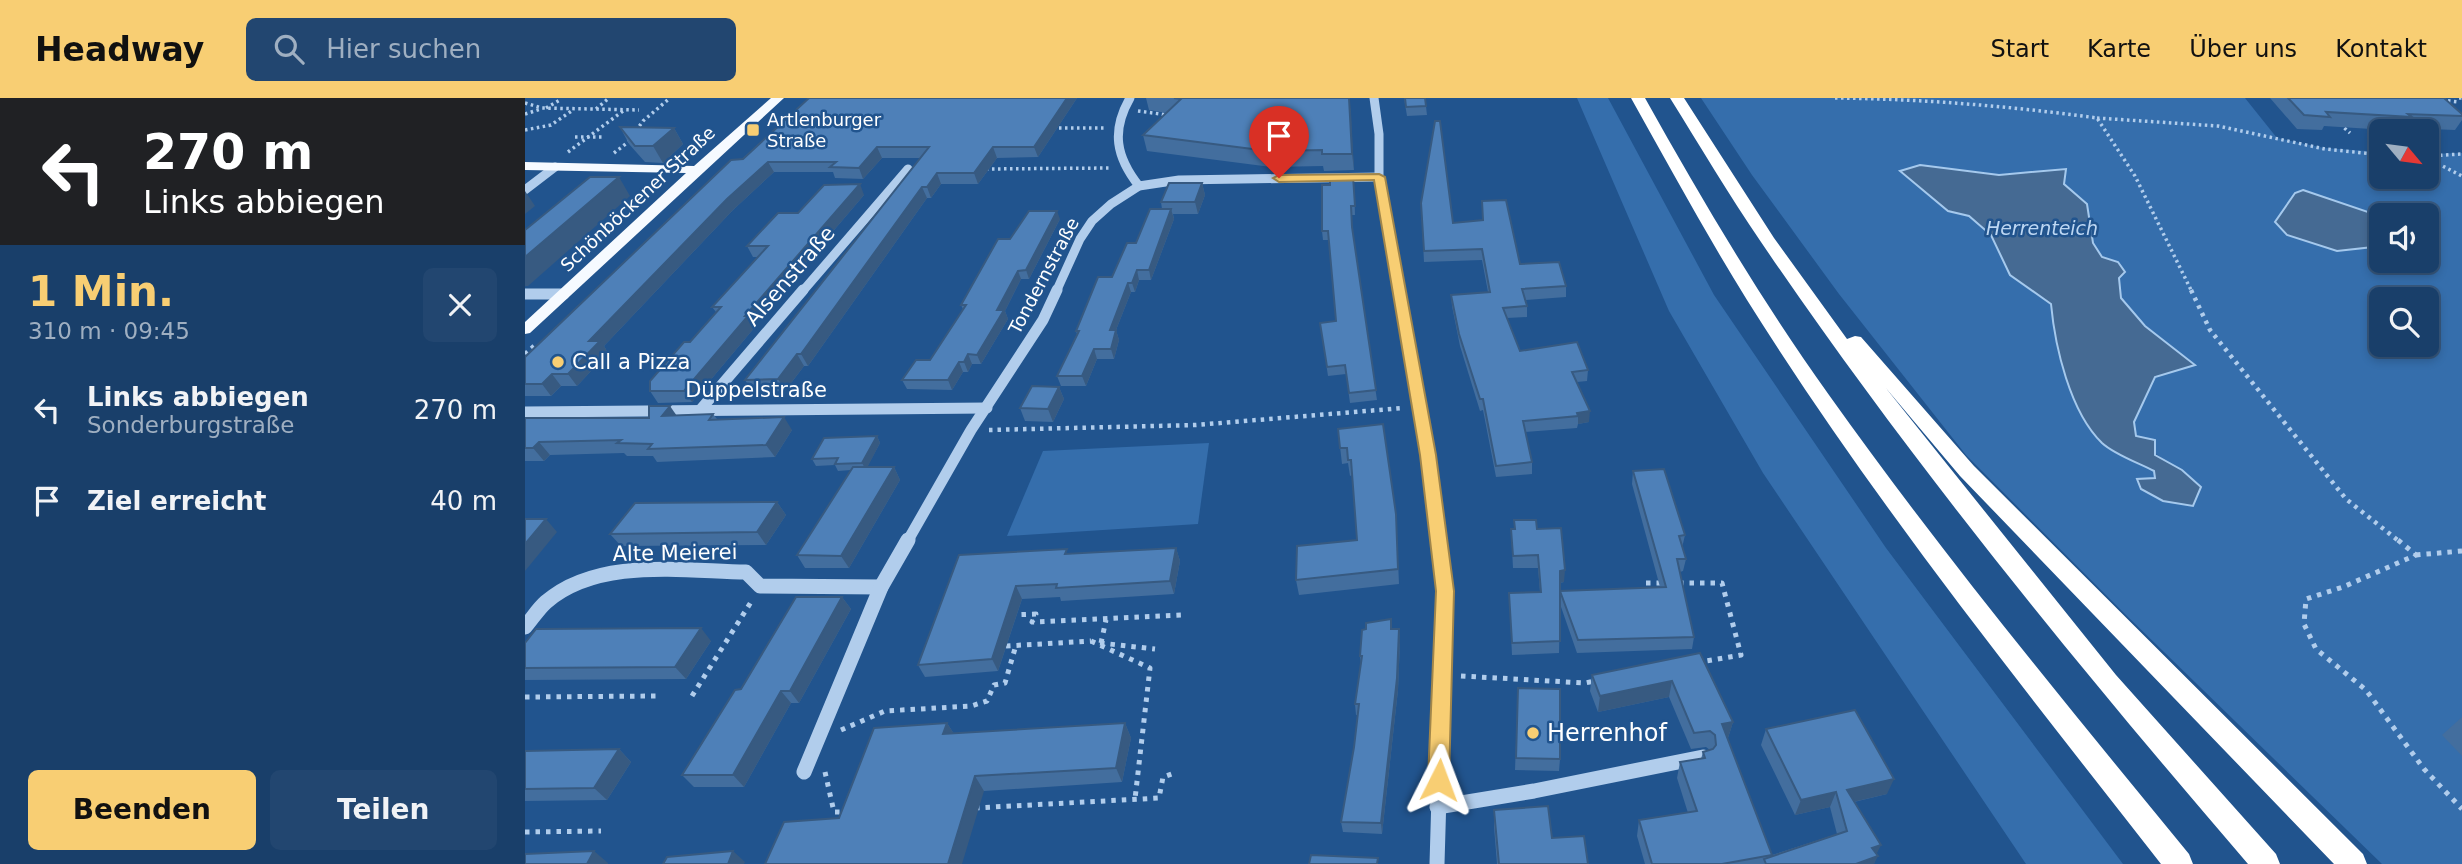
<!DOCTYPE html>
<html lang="de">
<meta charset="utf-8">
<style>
:root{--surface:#193f6a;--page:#224670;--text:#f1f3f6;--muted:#9fafc1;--line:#37587e;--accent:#f8ce73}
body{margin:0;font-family:"DejaVu Sans",sans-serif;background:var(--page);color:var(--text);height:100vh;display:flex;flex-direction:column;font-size:26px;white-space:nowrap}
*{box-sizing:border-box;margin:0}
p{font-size:23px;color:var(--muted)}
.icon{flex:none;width:38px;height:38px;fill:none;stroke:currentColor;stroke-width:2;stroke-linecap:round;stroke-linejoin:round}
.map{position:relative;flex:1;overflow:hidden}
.drawer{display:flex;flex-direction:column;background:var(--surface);width:525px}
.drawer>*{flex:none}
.guide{background:#202124;color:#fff;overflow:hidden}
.needle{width:46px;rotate:119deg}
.fabs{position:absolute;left:1844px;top:21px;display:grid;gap:14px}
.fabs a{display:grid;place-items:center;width:70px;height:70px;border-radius:10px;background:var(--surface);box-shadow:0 4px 10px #0003,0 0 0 2px var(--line);font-size:35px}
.pin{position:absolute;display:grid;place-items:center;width:60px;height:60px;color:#fff;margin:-72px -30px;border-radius:50% 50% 50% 0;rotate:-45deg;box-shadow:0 0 7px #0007}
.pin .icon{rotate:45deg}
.me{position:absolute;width:77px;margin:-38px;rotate:3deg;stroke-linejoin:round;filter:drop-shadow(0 0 5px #0008)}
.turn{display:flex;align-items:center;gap:24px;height:147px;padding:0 28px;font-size:32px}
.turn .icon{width:91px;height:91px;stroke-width:2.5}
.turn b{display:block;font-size:49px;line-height:60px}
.round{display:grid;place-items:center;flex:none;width:74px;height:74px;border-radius:10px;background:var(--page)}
.head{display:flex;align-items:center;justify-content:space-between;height:119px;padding:0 28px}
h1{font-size:42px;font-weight:600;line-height:52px;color:var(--accent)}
.cta{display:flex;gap:14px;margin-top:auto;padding:14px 28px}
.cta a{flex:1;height:80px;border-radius:10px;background:var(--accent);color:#111;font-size:28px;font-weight:600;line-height:80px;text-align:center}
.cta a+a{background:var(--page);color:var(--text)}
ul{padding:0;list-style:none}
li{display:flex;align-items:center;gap:21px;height:91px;padding:0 28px}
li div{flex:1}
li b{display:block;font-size:26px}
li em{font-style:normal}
header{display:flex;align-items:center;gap:42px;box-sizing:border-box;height:98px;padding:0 35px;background:var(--accent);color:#111}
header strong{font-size:33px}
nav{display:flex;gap:38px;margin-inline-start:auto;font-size:24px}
.search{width:490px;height:63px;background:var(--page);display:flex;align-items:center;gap:18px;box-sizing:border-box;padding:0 24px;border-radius:10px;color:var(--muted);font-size:26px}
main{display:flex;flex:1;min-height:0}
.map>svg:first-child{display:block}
.green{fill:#356eac;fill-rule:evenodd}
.water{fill:#456a93;stroke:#a5c9ed;stroke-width:2}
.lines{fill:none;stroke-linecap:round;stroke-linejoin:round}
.path-far2{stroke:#b1cdec;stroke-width:3.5;stroke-dasharray:2.5 3.5;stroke-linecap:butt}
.path-far1{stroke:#b1cdec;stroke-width:4.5;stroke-dasharray:3.5 5;stroke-linecap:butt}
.path{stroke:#b1cdec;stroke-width:5;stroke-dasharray:4.5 6;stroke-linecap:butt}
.minor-far2{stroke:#b1cdec;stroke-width:9}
.minor-far1{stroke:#b1cdec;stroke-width:11}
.minor{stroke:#b1cdec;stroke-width:15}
.major{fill:#f6faff;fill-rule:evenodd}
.highway{fill:#fff;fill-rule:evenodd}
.wall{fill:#436e9e}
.shaded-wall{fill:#375a81}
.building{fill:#4e80b8;stroke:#375a81;stroke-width:2}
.route{fill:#f8ce73;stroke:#a1864b;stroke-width:2}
.poi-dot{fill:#f8ce73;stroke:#21548e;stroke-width:2.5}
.labels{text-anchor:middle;stroke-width:5;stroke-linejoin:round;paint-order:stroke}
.far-poi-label{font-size:18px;fill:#fff;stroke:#21548e;text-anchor:start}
.far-street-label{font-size:18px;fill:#fff;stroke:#21548e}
.far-water-label{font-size:19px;font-style:italic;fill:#bdd7f3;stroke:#21548e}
.street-label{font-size:21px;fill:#fff;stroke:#21548e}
.poi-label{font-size:21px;fill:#fff;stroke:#21548e;text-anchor:start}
.near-poi-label{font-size:24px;fill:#fff;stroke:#21548e;text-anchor:start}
</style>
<header>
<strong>Headway</strong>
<div class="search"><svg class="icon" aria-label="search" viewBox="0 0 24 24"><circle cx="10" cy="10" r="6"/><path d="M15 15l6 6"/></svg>Hier suchen</div>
<nav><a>Start</a><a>Karte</a><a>Über uns</a><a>Kontakt</a></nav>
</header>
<main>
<section class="drawer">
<div class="guide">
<div class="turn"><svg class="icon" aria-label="left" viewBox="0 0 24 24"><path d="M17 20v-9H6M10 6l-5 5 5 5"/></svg><div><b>270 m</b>Links abbiegen</div></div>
</div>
<div class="head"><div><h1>1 Min.</h1><p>310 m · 09:45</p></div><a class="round"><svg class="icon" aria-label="close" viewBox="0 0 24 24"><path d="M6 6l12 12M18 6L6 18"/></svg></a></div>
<ul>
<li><svg class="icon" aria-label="left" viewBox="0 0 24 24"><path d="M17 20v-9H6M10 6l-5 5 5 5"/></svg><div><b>Links abbiegen</b><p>Sonderburgstraße</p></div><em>270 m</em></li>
<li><svg class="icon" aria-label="arrive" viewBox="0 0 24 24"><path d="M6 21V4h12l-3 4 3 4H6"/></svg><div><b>Ziel erreicht</b></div><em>40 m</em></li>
</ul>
<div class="cta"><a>Beenden</a><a>Teilen</a></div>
</section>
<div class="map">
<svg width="1937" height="766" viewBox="0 0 1937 766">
<rect width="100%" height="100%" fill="#21548e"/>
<g class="green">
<polygon points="1052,0 1083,0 1189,197 1361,450 1598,766 1501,766 1238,375 1144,213"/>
<path d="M1176 0H1720L1752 40 1799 50 1857 54V79H1902V56L1937 55V766H1857L1602 518 1441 357 1314 196 1227 77ZM1541 72 1539 86 1562 106 1568 145 1577 159 1593 164 1596 200 1620 228 1669 267 1630 279 1608 324 1610 338 1641 364 1638 403 1629 373C1614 365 1590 357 1577 345 1546 315 1530 249 1526 206L1485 177 1466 137 1444 118 1448 73 1474 77ZM1779 92 1852 117 1857 122V117H1902V163H1857L1855 148 1812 153 1750 124 1770 95ZM1857 201H1902V247H1857Z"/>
<polygon points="684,345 673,426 482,438 518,353"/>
</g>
<g class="water">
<path d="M1395 67 1474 77 1541 71 1539 86 1562 106 1568 145 1577 159 1593 164 1600 174 1594 180 1596 200 1620 228 1670 267 1630 279 1609 324 1611 338 1630 342V357L1657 372 1676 389 1668 408 1638 403 1616 391 1612 381 1630 380 1629 373C1614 365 1590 357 1577 345 1545 314 1530 249 1526 206L1485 177 1466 137 1444 118 1423 113 1375 73Z"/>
<polygon points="1778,92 1852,117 1857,122 1857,148 1812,153 1762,137 1750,124 1770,95"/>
</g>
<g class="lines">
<g class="path-far2">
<path d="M1310 0C1398 1 1484 8 1572 20L1610 78 1667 194"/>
<polyline points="1934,0 1937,0"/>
<polyline points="1917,2 1934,4"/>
<polyline points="0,5 17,10 114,12"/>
<polyline points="21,10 35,2"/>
<polyline points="71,11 84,0"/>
<polyline points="613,13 643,17"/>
<polyline points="0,16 16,11"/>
<polyline points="1572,20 1693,28 1800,51 1857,57"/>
<polyline points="1815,26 1825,35"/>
<polyline points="528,30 579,30"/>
<polyline points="0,32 26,27 48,12"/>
<polyline points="111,33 118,23 145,0"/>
<polyline points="50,39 79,39"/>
<polyline points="43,54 98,13"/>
<polyline points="89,55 107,41"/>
<polyline points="1903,58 1937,56"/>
<polyline points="1902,60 1937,78"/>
<polyline points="461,71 585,70"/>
</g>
<g class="path-far1">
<polyline points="1666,192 1685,232 1821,401 1875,444"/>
<polyline points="0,256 10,247"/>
<polyline points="464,332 671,327 878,310"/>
</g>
<g class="path">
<polyline points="1873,442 1891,457 1818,489 1781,501 1779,526 1791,551 1841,592 1899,671 1937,711"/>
<polyline points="1891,457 1937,453"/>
<polyline points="1121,485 1138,485"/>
<polyline points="1154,485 1197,485 1216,557 1175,564"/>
<polyline points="486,517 511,516 507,524 658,517"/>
<polyline points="566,543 625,570 610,701"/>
<polyline points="575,545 630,551"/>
<polyline points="576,545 581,522"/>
<polyline points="481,548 566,543"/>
<polyline points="936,578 1060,585 1070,583"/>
<polyline points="167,598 226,504"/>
<polyline points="0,599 132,598"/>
<polyline points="316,632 360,613 446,608 462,603 469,587 480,585 491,547"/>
<polyline points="300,674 309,714 322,714"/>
<polyline points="450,710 634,700 638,679 652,674"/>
<polyline points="0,734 76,733"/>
</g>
<g class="minor-far2">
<path d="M605 0C586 33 591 59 614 88"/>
<polyline points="849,0 854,36 854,79 874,194"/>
<polyline points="0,92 30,69"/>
<polyline points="277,194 383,71"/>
<polyline points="531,194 555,141 567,123 586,106 614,88 654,82 854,79"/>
</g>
<g class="minor-far1">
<polyline points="874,192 911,407 915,444"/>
<polyline points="0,196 39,196"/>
<polyline points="176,311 278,192"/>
<polyline points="0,314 462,310"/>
<polyline points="382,444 446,332 518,222 532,192"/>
</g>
<g class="minor">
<path d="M0 529C7 521 13 511 21 504 73 459 158 473 221 474L235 488 356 489"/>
<polyline points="279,674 356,489 383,442"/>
<polyline points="912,709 1009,693 1178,659"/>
<polyline points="912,766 920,493 915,442"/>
</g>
<polygon class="major" points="246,0 259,0 5,235 0,236 0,224 161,75 0,72 0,64 169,68"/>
<g class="highway">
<path d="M1106 0H1120C1177 102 1236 202 1304 297 1417 456 1541 606 1664 756L1668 766H1636C1493 583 1346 400 1222 202 1181 136 1144 68 1106 0Z"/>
<path d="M1145 0H1159L1249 140 1322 241 1330 238 1336 239 1449 368 1838 756 1842 766H1809L1435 378 1360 289 1591 577 1751 756 1755 766H1723C1551 566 1384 362 1236 144 1204 97 1175 48 1145 0Z"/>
</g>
</g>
<g class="wall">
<polygon points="284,0 552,0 513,59 472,60 453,86 416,86 406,100 402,100 283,268 279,268 260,293 228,294 220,282 396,60 357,60 338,81 310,80 308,74 249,74 208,112 79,248 83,255 52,288 36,288 26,298 0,298 0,259"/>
<polygon points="621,0 824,0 829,72 799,73 798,68 746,69 622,53 618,37 642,15 624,12"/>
<polygon points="879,0 900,0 902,17 882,18"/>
<polygon points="1745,0 1919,0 1937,16 1937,22 1930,32 1880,30 1878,33 1799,28 1797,32 1772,31"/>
<polygon points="95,29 149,30 158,46 138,65 120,64 104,46"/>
<polygon points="677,85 680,97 673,116 648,116 649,121 626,182 614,182 610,194 606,194 591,232 594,242 589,261 572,261 561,288 536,288 532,278 552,236 551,233 611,145 637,111 636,104"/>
<polygon points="829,86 830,117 827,117 827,135 852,302 825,305 821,276 803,278 795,225 811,223 804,142 798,142 797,133"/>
<polygon points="339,97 228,227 230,229 167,304 133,305 125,293 191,214 187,209 234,159 228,159 222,148 273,115"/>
<polygon points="957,103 995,166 1041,188 1041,199 1001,202 1002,208 1002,219 982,220 995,253 1063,272 1062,283 1052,284 1064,324 1053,326 1052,330 1000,334 1007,364 1007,376 971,379 958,312 955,313 935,248 927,208 926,197 963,194 957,162 899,164 896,105 928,125 958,122"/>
<polygon points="535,121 504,181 496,181 480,213 483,221 456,266 447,266 443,274 438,274 427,292 382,291 377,282 405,262 438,211 436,207"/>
<polygon points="534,289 539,301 528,324 500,323 495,310"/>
<polygon points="188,316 192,321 267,332 250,359 132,364 128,358 102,358 99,355 25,357 19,363 0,363 0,320 124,320 151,317"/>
<polygon points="813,331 871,416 874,486 774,497 771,482 832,442 827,377 825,378 823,365 817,366"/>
<polygon points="352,338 355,345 342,369 369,369 375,382 324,470 280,470 272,457 326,372 313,373 310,367 291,368 287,361"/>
<polygon points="1108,373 1160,437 1157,450 1161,461 1158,473 1155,474 1169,539 1167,551 1052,555 1035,506 1034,555 987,557 984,495 1015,494 1013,470 988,470 986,431 989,431 989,422 1012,431 1039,484 1035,485 1035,493 1135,489 1107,386"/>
<polygon points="252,404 261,417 241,447 96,448 85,436"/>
<polygon points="651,450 655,463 649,496 536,503 535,499 497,501 473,573 400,579 393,567 434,457 544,456"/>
<polygon points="317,499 326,511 274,605 266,605 219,689 169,689 157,677 216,591"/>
<polygon points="866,521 867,531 874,531 875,543 873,592 857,736 818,734 816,724 829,649 833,617 831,617 830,606 836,566 835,558 841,531"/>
<polygon points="186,543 161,581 0,582 0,545"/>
<polygon points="1175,555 1208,624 1203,640 1202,640 1247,757 1312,736 1305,709 1270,717 1236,647 1241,631 1362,696 1329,704 1351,757 1349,766 1120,766 1112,738 1114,722 1163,715 1152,680 1155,664 1176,661 1178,654 1185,652 1181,649 1166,651 1144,599 1073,614 1065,593 1067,577"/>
<polygon points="993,590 1035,661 1034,673 990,672"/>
<polygon points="1937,619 1937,658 1917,637"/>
<polygon points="422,625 429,636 600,625 606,640 597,684 459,693 314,720"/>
<polygon points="94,651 106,664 82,702 0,703 0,653"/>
<polygon points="969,712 1063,766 972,766 969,729"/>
</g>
<g class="shaded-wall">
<polygon points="542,0 552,0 513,59 509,49"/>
<polygon points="824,0 826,13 829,72 827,56"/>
<polygon points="149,30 158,46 138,65 128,48"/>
<polygon points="352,49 357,60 338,81 334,70"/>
<polygon points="468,49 472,60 453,86 449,75"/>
<polygon points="243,64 249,74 208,112 79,248 83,255 52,288 43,276 64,243 202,101"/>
<polygon points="412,75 416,86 406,100 402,89"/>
<polygon points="94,79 105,98 3,188 0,188 0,159"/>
<polygon points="677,85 680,97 673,116 670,104"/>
<polygon points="335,86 339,97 228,227 230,229 167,304 159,293 220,218"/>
<polygon points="397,89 402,100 283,268 276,256"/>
<polygon points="0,93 10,108 0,116"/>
<polygon points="646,111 649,121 626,182 624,172"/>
<polygon points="532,113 535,121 504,181 501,172"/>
<polygon points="612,172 614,182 610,194 607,185"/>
<polygon points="493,173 496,181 480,213 483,221 456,266 452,257 472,212"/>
<polygon points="603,185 606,194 591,232 594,242 589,261 586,251 585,232"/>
<polygon points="569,251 572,261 561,288 557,278"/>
<polygon points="272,256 279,268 260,293 253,281"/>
<polygon points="443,256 447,266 443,274 439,264"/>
<polygon points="434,264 438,274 427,292 423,282"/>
<polygon points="27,276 36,288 26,298 17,286"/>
<polygon points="534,289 539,301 528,324 523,311"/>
<polygon points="145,308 154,321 137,318"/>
<polygon points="1065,313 1064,324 1053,326 1053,318 1052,315"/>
<polygon points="259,319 267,332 250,359 241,347"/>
<polygon points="352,338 355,345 341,372 337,365"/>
<polygon points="14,344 25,357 19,363 8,350"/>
<polygon points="369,369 375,382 324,470 316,458"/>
<polygon points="252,404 261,417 241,447 232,434"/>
<polygon points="21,421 32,434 0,473 0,446"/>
<polygon points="651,450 655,463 649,496 645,483"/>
<polygon points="1040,472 1039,484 1034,485 1035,473"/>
<polygon points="491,488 497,501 473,573 467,561"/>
<polygon points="317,499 326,511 274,605 265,593"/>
<polygon points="176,530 186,543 161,581 150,569"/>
<polygon points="874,531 875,543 873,592 857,736 856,725"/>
<polygon points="1147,583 1144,599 1073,614 1075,598"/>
<polygon points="256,593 266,605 219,689 208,677"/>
<polygon points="1208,624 1203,640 1192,642 1197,626"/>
<polygon points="422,625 431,639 418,636"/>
<polygon points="600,625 606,640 597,684 591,670"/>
<polygon points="94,651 106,664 82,702 69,690"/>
<polygon points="450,678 459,693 437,766 423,766"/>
<polygon points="1369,681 1362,696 1315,707 1322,692"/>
<polygon points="1311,694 1305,709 1270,717 1276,702"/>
<polygon points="1356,747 1350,759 1353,758 1349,766 1331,766 1347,750"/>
<polygon points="69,753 83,765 83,766 62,766"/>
<polygon points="208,753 220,764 219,766 203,766"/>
</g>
<g class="building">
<polygon points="284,0 542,0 509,49 468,49 449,75 412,75 402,89 397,89 276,256 272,256 253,281 220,282 404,49 352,49 334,70 305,69 311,64 243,64 202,101 64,243 75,243 43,276 27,276 17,286 0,286 0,259 206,62 218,61"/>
<polygon points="649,0 824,0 827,56 797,56 797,52 743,53 618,37 656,1"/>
<polygon points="880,0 900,0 901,8 881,9"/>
<polygon points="1763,0 1919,0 1937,16 1937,18 1883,16 1887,19 1801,14 1805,19 1779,17"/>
<polygon points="910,23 915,23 928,125 958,122 957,103 981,102 995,166 1034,164 1041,188 997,191 1002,208 978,210 995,253 1052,244 1063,272 1047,274 1065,313 1052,315 1053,318 998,323 1007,364 971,368 958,301 955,301 934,236 926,197 965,194 957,151 899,153 896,105"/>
<polygon points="95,29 149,30 128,48 110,48"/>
<polygon points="805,78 828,78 830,108 826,108 827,129 851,292 824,295 820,267 802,269 795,225 811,223 803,133 797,133 797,87 805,87"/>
<polygon points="65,79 94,79 0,159 0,132"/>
<polygon points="644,85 677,85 670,104 636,104"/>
<polygon points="335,86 220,218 223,218 159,293 125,293 125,283 159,244 165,244 196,209 187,209 243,148 222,148 253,115 273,115 299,87"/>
<polygon points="625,111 646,111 624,172 612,172 607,185 603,185 585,232 591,232 586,251 569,251 557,278 532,278 554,233 551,233 573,179 587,179 602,145 611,145"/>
<polygon points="504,113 532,113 501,172 493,173 472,212 479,212 452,257 443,256 439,264 434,264 423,282 377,282 391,262 405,262 441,207 436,207 473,141 485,141"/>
<polygon points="507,288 534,289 523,311 495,310"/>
<polygon points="124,308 145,308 137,318 188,316 184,322 259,319 241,347 123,351 127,346 92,345 96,342 14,344 8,350 0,350 0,320 124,320"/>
<polygon points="858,326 871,416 873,471 771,482 772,448 832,442 826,362 823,362 822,350 815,350 813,331"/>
<polygon points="352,338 337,365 310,366 313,360 287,361 299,340"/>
<polygon points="328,369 369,369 316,458 272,457"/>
<polygon points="1139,371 1160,437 1154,438 1161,461 1152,461 1169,539 1053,542 1035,493 1141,489 1108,373"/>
<polygon points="252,404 232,434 85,436 110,405"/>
<polygon points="0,421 21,421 0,446"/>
<polygon points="989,422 1011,422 1012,431 1036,430 1040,472 1035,473 1035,543 987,545 984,495 1016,494 1013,457 988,458 986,431 990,431"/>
<polygon points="651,450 645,483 531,490 532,486 491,488 467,561 393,567 434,457 542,451 540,456"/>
<polygon points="271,499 317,499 265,593 256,593 208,677 157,677 210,592 216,591"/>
<polygon points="866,521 866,531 874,531 872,580 856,725 816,724 829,649 834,606 830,606 837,558 835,558 837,532 841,531 841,525"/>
<polygon points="176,530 150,569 0,570 0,545 11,531"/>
<polygon points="1175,555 1208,624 1197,626 1247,757 1197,766 1127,766 1114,722 1172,713 1155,664 1180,660 1178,654 1188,651 1191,647 1190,637 1185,633 1169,635 1147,583 1075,598 1067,577"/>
<polygon points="993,590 1035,591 1035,661 991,660"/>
<polygon points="1330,612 1369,681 1322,692 1356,747 1347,750 1353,758 1331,766 1241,766 1239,761 1322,733 1311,694 1276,702 1241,631"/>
<polygon points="422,625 418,636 600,625 591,670 450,678 423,766 240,766 259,724 314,720 349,630"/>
<polygon points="94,651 69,690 0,691 0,653"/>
<polygon points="1023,708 1027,740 1059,738 1063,766 974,766 969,712"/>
<polygon points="69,753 62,766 0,766 0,756"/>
<polygon points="208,753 203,766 138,766 142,759"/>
<polygon points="786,757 853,760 852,766 784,766"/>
</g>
<polygon class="route" points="854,76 860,79 911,357 929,493 924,682 921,689 914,692 906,689 903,682 911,493 895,357 849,82 754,84 748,80 754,77"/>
<g class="poi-dot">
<rect x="221" y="25" width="14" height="14" rx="3.5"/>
<circle cx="33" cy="264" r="7"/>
<circle cx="1008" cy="635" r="7"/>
</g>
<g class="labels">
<g class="far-poi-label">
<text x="242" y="28">Artlenburger<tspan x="242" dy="21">Straße</tspan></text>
</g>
<g class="far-street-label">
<text transform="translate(113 101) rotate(-43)" y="6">Schönböckener Straße</text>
<text transform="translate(519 178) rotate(-62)" y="6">Tondernstraße</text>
</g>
<g class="far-water-label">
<text x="1517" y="137">Herrenteich</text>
</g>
<g class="street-label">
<text transform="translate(265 178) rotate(-49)" y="7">Alsenstraße</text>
<text x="231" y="299">Düppelstraße</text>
<text transform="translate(150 455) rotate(-1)" y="7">Alte Meierei</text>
</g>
<g class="poi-label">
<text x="47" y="271">Call a Pizza</text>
</g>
<g class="near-poi-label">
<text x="1022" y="643">Herrenhof</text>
</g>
</g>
</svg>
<div class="fabs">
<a><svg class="needle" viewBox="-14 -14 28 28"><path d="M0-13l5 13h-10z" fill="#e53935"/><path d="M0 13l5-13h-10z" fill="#9fafc1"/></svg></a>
<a><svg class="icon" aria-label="sound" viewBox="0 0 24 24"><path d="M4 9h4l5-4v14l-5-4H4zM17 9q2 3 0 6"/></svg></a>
<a><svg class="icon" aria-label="search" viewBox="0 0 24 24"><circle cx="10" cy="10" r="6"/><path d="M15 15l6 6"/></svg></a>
</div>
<div class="pin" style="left:754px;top:80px;background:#d93025"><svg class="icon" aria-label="arrive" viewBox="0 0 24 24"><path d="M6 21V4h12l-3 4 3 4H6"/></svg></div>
<svg class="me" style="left:914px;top:682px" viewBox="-20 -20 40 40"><path d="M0-17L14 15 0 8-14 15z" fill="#f8ce73" stroke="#fff" stroke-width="4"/></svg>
</div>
</main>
